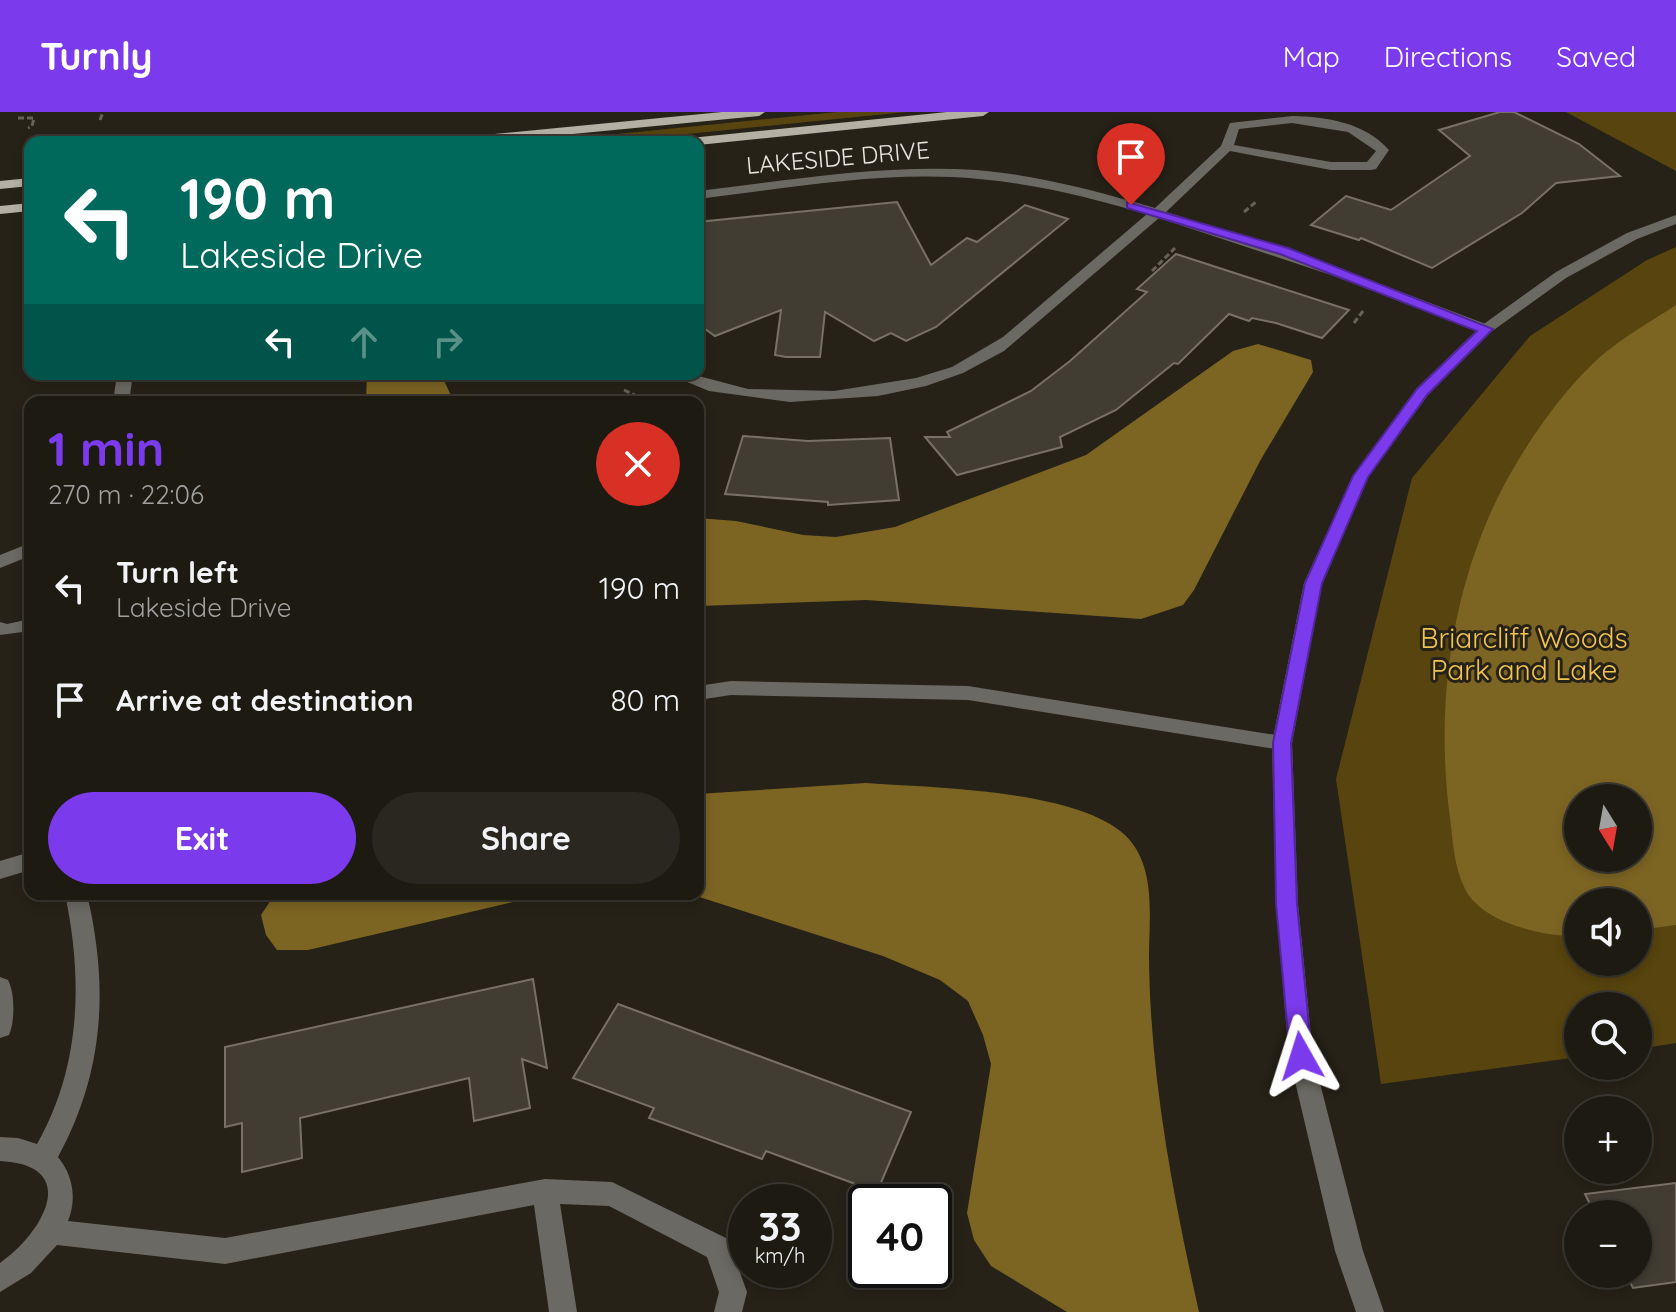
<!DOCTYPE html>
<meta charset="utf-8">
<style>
:root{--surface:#1c1a11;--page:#29271f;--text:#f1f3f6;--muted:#a0a19f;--line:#3a3831;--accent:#7c3aed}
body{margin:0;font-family:Quicksand,sans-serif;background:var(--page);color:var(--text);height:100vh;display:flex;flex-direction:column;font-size:30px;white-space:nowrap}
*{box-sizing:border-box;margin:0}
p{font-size:26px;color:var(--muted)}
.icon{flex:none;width:44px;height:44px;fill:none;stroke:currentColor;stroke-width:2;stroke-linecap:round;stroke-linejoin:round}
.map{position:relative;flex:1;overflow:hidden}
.drawer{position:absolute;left:24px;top:284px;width:680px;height:504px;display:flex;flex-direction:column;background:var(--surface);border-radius:16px;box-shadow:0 4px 12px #0003,0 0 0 2px var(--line)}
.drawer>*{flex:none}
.hud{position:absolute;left:24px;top:24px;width:680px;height:244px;border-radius:16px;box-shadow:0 4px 12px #0003,0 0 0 2px var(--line);background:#00695c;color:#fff;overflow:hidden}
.needle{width:52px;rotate:169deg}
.controls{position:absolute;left:1564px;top:672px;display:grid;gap:16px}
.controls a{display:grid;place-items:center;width:88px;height:88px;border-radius:50%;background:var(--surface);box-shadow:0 4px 12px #0003,0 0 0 2px var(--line);font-size:40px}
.speed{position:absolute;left:728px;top:1072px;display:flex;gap:16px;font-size:40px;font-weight:700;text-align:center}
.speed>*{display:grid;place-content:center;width:104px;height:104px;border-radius:50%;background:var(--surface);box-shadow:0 4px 12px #0003,0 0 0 2px var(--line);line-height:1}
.speed small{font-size:20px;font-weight:400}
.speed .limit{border:4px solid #111;border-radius:12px;background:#fff;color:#111}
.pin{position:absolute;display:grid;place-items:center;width:68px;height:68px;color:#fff;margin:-82px -34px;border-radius:50% 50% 50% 0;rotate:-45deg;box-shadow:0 0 8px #0007}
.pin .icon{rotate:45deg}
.me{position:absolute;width:88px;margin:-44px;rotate:354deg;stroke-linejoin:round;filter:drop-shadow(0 0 6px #0008)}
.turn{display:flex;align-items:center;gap:28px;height:168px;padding:0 24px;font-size:36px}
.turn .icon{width:104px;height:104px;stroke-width:2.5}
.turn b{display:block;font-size:56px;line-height:68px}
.lanes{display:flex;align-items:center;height:76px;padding:0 24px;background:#0003;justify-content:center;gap:40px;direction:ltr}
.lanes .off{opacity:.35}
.round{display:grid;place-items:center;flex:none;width:84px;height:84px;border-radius:42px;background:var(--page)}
.headline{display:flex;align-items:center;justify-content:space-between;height:136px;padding:0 24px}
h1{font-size:48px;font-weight:700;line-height:60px;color:var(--accent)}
.primary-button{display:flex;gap:16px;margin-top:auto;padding:16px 24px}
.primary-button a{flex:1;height:92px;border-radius:48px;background:var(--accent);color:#fff;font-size:32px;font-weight:700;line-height:92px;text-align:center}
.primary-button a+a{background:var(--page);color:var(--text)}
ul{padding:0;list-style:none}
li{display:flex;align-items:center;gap:24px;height:112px;padding:0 24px}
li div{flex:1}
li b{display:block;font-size:30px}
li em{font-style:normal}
header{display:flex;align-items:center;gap:48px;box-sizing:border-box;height:112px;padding:0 40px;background:var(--accent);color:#fff}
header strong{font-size:38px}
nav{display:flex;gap:44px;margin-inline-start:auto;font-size:28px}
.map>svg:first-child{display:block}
.green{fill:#57440e;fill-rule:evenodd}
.water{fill:#7c6423;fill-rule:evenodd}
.building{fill:#423d32;stroke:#777265;stroke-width:2}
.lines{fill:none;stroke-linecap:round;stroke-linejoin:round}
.path{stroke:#676359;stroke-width:3;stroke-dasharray:6 3;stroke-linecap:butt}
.minor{fill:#6b6963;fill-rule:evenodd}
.tertiary{fill:#6b6963;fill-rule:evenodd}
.primary{fill:#b5b0a4;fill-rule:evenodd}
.route{fill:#7c3aed;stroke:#51269a;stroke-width:2}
.labels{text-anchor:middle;stroke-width:6;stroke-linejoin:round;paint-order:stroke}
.far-street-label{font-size:24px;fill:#e9e6df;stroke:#262217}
.park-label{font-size:28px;fill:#f0c351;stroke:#262217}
</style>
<header>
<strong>Turnly</strong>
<nav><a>Map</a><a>Directions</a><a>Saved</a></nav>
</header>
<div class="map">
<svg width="1676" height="1200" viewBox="0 0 1676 1200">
<rect width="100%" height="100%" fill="#262217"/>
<g class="green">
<polygon points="837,0 906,0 608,30 538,30"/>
<polygon points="1566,0 1676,0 1676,59"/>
<path d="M1676 135V931L1638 937V894H1578V945L1381 972 1336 667 1412 366 1530 224 1647 148ZM1578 686H1638V746H1578ZM1578 790H1638V850H1578Z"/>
</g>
<g class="water">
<path d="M1676 193V813L1638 818V790H1578V824C1544 825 1482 811 1465 777 1454 755 1453 730 1450 706 1435 595 1451 475 1503 375 1527 330 1566 273 1606 240 1627 223 1653 208 1676 193ZM1578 686H1638V746H1578Z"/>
<polygon points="1258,232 1311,248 1313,260 1260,349 1194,478 1183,493 1141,507 866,488 698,494 698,406 736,409 803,423 836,425 895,415 1086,343 1233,239"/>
<polygon points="367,262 441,262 454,290 366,290"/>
<path d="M866 671C932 676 1076 677 1125 723 1157 754 1149 805 1149 845 1150 964 1173 1084 1199 1200H1067L991 1154 974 1128 967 1101 991 952 983 923 968 889 940 868 883 844 690 782H698V682Z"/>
<polygon points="275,782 547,782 308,838 277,838 266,823 261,803"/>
</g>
<g class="building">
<polygon points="1500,0 1514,0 1579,32 1620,64 1556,71 1522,101 1432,156 1361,126 1359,128 1311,113 1346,84 1391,98 1470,44 1439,18"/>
<polygon points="897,90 931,153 967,126 977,130 1025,93 1068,107 936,215 906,229 891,221 874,229 825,200 820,245 786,245 775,243 781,198 715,224 698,212 698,110"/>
<polygon points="1176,142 1349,198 1322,226 1276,211 1252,206 1249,209 1229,202 1178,252 1174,251 1116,298 1060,325 1062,335 957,363 925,325 950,325 947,320 1031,279 1070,249 1147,180 1137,177"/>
<polygon points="743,324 808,329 890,326 899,388 828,393 828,390 725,382"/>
<polygon points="533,867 547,956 522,947 530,996 474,1009 469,966 300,1006 302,1046 242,1060 242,1011 225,1015 225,935"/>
<polygon points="618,892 911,1000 877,1080 766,1039 762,1047 649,1006 654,996 573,966"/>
<polygon points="1676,1071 1676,1170 1633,1176 1626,1162 1638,1162 1638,1102 1595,1102 1585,1082"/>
</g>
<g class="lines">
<g class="path">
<polyline points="18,6 34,6 32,14 28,16"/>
<polyline points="100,8 103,0"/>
<polyline points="1122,50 1147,57 1157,51"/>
<polyline points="1244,100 1257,89"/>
<polyline points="1152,159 1175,136"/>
<polyline points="1354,211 1363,199"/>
<polyline points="624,278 650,290"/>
</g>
<g class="minor">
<path d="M1292 4C1327 5 1364 10 1389 38L1376 57 1371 58H1331L1230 39 1166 100 1303 143 1491 214V220H1481L1331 163 1159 106 1004 239 963 261 926 274 878 284 790 290 709 279 668 262H691L748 277 834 279 916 266 952 255 1003 225 1147 102C1092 86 1037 72 979 67 886 58 791 76 698 87V79C790 68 884 52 976 58 1037 63 1096 79 1155 96L1221 34 1230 11ZM1292 11 1348 20 1376 39 1367 50H1331L1234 33 1239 17Z"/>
<polygon points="117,262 133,262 129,290 113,290"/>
<polygon points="30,431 30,444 0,456 0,443"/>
<polygon points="30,507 30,519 0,523 0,510 7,512"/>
<polygon points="731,569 968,574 1282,624 1289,626 1292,631 1289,636 1282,638 968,588 731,583 698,588 698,574"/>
<polygon points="30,740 30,758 0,767 0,749"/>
<path d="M65 782H87C109 875 104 961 58 1045 73 1063 77 1087 68 1109L225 1126 545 1067 612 1070 728 1127 747 1180 742 1200H714L719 1180 707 1145 609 1094 560 1092 577 1200H549L534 1093 225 1152 57 1133 31 1161 0 1180V1151C42 1122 83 1053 0 1049V1025L18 1026 37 1032C81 955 83 867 65 782Z"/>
<path d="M0 865 8 868C15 881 15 910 9 923L0 926Z"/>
</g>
<polygon class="tertiary" points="1676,103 1676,112 1637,127 1566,166 1491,220 1428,283 1369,364 1322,471 1292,631 1298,792 1313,944 1363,1139 1384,1200 1356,1200 1335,1139 1289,944 1276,792 1272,631 1304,471 1353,364 1416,277 1481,214 1556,160 1627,121"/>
<g class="primary">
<polygon points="722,0 765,0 759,4 491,30 447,30 453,26"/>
<polygon points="947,0 989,0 983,4 698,33 698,30 684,30 690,26"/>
<polygon points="30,66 30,74 0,77 0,69"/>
<polygon points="30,91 30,99 0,102 0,94"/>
</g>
</g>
<polygon class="route" points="1127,90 1288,136 1493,217 1427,283 1368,365 1322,471 1291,631 1297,792 1312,944 1309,951 1301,953 1293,951 1290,944 1276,792 1273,631 1305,471 1353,364 1417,277 1477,219 1280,142 1127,96"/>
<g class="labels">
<g class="far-street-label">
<text transform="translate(838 46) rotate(-5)" y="8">LAKESIDE DRIVE</text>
</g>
<g class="park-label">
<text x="1524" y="536">Briarcliff Woods<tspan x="1524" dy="32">Park and Lake</tspan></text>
</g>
</g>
</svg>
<div class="controls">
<a><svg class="needle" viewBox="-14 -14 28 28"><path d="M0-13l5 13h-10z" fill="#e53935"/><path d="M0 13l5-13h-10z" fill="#a0a19f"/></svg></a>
<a><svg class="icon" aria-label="sound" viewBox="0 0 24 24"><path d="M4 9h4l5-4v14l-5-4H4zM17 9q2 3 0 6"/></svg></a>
<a><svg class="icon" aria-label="search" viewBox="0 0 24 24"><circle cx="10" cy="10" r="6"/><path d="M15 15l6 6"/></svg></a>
<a>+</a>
<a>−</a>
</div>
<div class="speed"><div>33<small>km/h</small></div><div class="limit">40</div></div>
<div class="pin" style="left:1131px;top:93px;background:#d93025"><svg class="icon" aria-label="arrive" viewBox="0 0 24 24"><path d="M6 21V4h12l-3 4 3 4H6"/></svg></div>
<svg class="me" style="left:1301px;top:944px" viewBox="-20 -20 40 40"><path d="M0-17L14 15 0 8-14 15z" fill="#7c3aed" stroke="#fff" stroke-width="4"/></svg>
<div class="hud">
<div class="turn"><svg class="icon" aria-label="left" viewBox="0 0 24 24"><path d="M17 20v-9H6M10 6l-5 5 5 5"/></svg><div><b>190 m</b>Lakeside Drive</div></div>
<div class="lanes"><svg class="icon" aria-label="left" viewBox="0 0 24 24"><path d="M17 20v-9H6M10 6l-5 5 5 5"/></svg><svg class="icon off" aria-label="ahead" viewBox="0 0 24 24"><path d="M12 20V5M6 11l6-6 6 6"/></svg><svg class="icon off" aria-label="right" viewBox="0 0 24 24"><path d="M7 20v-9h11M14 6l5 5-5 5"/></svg></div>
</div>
<section class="drawer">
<div class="headline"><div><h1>1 min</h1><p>270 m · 22:06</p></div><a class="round" style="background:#d93025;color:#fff"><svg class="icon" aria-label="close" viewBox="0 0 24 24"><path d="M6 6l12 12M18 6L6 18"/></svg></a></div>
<ul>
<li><svg class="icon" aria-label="left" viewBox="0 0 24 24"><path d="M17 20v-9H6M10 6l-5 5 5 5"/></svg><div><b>Turn left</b><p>Lakeside Drive</p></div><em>190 m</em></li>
<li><svg class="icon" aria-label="arrive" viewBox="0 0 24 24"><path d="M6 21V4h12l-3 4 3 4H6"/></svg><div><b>Arrive at destination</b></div><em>80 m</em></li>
</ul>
<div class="primary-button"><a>Exit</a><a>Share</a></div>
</section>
</div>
